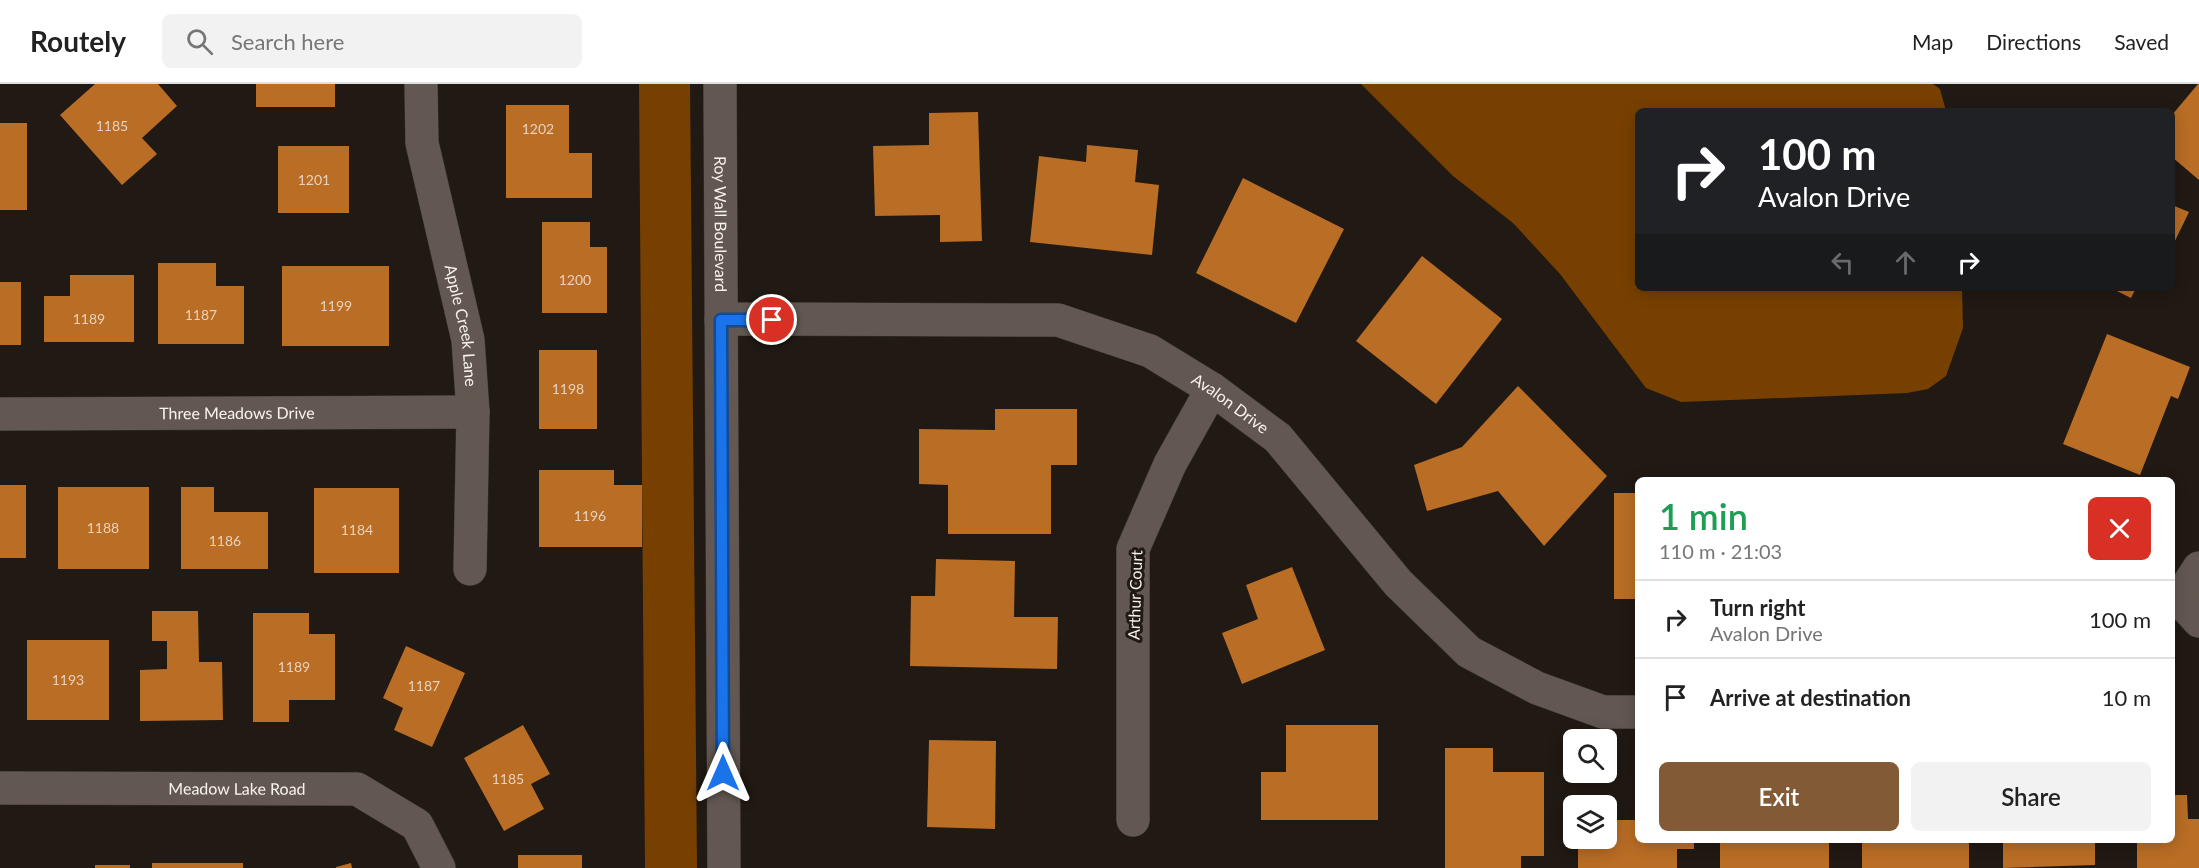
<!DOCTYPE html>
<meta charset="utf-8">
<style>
:root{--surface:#fff;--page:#f2f2f2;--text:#222;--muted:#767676;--line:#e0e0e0;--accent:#835a36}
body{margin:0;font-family:Lato,sans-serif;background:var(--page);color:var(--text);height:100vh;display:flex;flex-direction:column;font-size:22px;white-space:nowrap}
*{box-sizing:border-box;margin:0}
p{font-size:20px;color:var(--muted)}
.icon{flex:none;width:33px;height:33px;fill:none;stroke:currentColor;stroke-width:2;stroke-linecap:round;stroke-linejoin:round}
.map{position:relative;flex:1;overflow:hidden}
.sheet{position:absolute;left:1635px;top:393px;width:540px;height:366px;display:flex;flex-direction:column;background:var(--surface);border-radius:9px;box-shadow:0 3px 15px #0003}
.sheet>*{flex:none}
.guide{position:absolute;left:1635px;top:24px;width:540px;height:183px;border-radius:9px;box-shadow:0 3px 15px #0003;background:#202124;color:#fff;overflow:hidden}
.buttons{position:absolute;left:1563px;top:645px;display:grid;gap:12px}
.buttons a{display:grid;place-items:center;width:54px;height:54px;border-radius:9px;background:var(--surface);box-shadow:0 3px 15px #0003;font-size:30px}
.pin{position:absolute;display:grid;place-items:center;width:51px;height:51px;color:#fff;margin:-26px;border:3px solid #fff;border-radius:50%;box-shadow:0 2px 6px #0007}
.me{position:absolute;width:66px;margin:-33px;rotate:0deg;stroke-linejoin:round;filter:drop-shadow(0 0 4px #0008)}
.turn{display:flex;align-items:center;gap:21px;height:126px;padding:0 24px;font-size:27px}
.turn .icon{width:78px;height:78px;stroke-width:2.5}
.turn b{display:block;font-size:42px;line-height:51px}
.lanes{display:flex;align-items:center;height:57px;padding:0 24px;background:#0003;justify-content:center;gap:30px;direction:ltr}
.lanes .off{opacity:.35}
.round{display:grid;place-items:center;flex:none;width:63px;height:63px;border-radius:9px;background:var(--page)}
.summary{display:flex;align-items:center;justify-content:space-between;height:102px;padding:0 24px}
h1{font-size:36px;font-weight:600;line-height:45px;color:#1e9e55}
.primary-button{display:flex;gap:12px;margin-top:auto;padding:12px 24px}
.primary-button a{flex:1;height:69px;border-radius:9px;background:var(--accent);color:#fff;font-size:24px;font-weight:600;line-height:69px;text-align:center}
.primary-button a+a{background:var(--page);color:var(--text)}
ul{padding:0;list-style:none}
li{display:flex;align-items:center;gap:18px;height:78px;padding:0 24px;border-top:2px solid var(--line)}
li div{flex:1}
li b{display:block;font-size:22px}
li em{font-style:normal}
header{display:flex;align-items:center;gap:36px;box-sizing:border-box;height:84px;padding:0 30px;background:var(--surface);border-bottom:2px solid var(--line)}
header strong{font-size:28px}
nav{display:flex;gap:33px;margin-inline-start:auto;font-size:21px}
.search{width:420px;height:54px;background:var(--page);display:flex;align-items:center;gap:15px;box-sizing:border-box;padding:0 21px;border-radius:9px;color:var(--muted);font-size:22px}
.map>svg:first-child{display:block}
.water{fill:#774000}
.building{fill:#b96d25}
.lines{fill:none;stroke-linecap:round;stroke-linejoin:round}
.minor-casing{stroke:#3a3531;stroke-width:34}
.minor{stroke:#625851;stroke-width:33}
.route-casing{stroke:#114b97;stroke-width:15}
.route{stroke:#1a73e8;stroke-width:10}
.labels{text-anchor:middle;stroke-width:6;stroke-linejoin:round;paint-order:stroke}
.number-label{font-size:14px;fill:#e9d2bc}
.street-label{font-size:16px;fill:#f9f3ee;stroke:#211913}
</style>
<header>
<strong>Routely</strong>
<div class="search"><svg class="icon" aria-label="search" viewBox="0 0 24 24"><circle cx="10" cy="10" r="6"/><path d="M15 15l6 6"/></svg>Search here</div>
<nav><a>Map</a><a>Directions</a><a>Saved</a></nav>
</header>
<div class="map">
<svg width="2199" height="784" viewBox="0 0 2199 784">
<rect width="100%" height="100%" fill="#211913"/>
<g class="water">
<polygon points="639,0 690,0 697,784 645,784"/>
<polygon points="1361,0 1933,0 1940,5 1946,27 1638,27 1638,204 1962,204 1963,244 1946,292 1928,305 1907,309 1681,318 1646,304 1560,190 1513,139 1453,92"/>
</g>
<g class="building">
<polygon points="95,0 158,0 177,22 142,54 157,70 122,101 60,31"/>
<rect x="256" y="0" width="79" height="23"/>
<polygon points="2198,0 2199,0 2199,96 2172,73 2172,31"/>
<polygon points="506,21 569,21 569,69 592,69 592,114 506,114"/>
<polygon points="978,28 982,157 940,158 940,131 875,132 873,62 929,61 929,29"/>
<rect x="0" y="39" width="27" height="87"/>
<polygon points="1087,61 1138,66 1135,98 1159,101 1152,171 1030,158 1039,72 1086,78"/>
<rect x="278" y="62" width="71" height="67"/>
<polygon points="1243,94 1344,145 1296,239 1196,189"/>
<polygon points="2172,121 2189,128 2172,163"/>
<polygon points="542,138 590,138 590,163 607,163 607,229 542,229"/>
<polygon points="1422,172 1502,235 1436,320 1356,257"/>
<polygon points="158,179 216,179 216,202 244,202 244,260 158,260"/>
<rect x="282" y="182" width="107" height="80"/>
<polygon points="70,191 134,191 134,258 44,258 44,212 70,212"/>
<rect x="0" y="198" width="21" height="63"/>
<polygon points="2111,204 2136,204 2131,214"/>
<polygon points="2107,250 2190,283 2178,315 2171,312 2140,391 2063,360"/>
<rect x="539" y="266" width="58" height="79"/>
<polygon points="1518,302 1607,392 1544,462 1498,407 1427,427 1414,381 1462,363"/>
<polygon points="995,325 1077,325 1077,381 1051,381 1051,450 948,450 948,401 919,400 919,345 995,346"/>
<polygon points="539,386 614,386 614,401 642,401 642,463 539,463"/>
<rect x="0" y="401" width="26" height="73"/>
<rect x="58" y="403" width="91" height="82"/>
<polygon points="181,403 214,403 214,428 268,428 268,485 181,485"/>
<rect x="314" y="404" width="85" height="85"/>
<rect x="1614" y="409" width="24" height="106"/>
<polygon points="936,475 1015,477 1014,533 1058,533 1057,585 910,582 911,512 935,512"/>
<polygon points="1292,483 1325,566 1242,600 1222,549 1258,535 1246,501"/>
<polygon points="152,527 198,527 199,578 222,578 223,636 140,637 140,586 167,585 167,557 152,557"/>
<polygon points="253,529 309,529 309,550 335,550 335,616 289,616 289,638 253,638"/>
<rect x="27" y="556" width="82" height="80"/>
<polygon points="406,562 465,589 432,663 394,646 403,624 383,614"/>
<polygon points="523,641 550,690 531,700 544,725 504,747 464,674"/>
<polygon points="1286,641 1378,641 1378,736 1261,736 1261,688 1286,688"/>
<polygon points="929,656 996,657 995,745 927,743"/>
<polygon points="1445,664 1493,664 1493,688 1544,688 1544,772 1521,772 1521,784 1445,784"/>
<polygon points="2172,711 2187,711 2188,735 2199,735 2199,784 2137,784 2137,756 2172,756"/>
<polygon points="1606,736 1638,736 1638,756 1694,756 1694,765 1677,765 1677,784 1578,784 1578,754 1606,754"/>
<rect x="1720" y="756" width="109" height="28"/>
<rect x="1862" y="756" width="107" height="28"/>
<polygon points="2003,756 2095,756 2095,781 2003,784"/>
<rect x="518" y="771" width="64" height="13"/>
<rect x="152" y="779" width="91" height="5"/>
<polygon points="351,779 352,784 336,784 336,783"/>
<rect x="95" y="781" width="35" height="3"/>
</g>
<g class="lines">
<g class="minor-casing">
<g id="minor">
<path id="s1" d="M421 0 422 59 468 256 473 328 470 485"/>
<path id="s2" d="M720 0 724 784"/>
<path id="s3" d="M721 235 1058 236 1150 267 1212 305 1278 354 1398 499 1469 568 1537 604 1603 628H1638"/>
<path id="s4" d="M0 330 473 328"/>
<polyline points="2179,515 2199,537"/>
<polyline points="2172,520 2179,515 2199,484"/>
<path id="s5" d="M0 704 357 705 417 741 439 784"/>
<polyline points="1133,736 1133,465 1170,380 1212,305"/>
</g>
</g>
<use href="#minor" class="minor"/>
</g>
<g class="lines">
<g class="route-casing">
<polyline id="route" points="723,689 721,236 772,236"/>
</g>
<use href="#route" class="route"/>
</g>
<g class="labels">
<g class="number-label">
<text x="112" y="47">1185</text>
<text x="538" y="50">1202</text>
<text x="314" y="101">1201</text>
<text x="575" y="201">1200</text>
<text x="336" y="227">1199</text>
<text x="201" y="236">1187</text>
<text x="89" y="240">1189</text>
<text x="568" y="310">1198</text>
<text x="590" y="437">1196</text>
<text x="103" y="449">1188</text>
<text x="357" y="451">1184</text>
<text x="225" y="462">1186</text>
<text x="294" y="588">1189</text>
<text x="68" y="601">1193</text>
<text x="424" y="607">1187</text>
<text x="508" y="700">1185</text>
</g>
<g class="street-label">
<text dy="6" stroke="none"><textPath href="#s2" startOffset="140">Roy Wall Boulevard</textPath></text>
<text dy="6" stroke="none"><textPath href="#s1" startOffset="246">Apple Creek Lane</textPath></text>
<text dy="6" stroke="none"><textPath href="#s3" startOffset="530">Avalon Drive</textPath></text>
<text dy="6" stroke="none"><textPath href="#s4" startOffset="237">Three Meadows Drive</textPath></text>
<text transform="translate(1135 511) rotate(-88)" y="6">Arthur Court</text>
<text dy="6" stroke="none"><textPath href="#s5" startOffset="237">Meadow Lake Road</textPath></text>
</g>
</g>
</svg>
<div class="buttons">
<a><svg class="icon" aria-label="search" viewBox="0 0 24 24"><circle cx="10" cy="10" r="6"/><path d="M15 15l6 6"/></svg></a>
<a><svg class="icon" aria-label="layers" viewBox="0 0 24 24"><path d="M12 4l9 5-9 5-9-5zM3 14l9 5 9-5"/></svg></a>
</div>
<div class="pin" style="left:772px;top:236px;background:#d93025"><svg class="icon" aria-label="arrive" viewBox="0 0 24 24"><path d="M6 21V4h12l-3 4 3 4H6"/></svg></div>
<svg class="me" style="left:723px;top:689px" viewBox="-20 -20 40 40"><path d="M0-17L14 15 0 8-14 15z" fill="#1a73e8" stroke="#fff" stroke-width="4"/></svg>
<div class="guide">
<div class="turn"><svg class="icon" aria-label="right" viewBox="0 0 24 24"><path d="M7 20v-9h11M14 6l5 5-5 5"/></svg><div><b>100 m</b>Avalon Drive</div></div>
<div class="lanes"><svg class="icon off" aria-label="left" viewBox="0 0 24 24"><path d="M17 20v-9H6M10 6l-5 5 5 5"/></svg><svg class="icon off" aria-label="ahead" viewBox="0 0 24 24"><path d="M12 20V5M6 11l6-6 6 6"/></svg><svg class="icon" aria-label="right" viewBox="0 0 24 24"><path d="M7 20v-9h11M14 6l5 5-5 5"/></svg></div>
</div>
<section class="sheet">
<div class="summary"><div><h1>1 min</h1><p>110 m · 21:03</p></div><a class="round" style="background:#d93025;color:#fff"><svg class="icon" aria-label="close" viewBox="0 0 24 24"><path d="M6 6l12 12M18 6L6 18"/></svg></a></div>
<ul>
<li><svg class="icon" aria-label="right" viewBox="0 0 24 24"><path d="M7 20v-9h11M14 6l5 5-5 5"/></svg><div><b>Turn right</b><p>Avalon Drive</p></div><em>100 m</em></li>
<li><svg class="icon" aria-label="arrive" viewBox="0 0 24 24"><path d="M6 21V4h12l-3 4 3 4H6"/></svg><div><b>Arrive at destination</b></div><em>10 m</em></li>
</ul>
<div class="primary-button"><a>Exit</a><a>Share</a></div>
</section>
</div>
